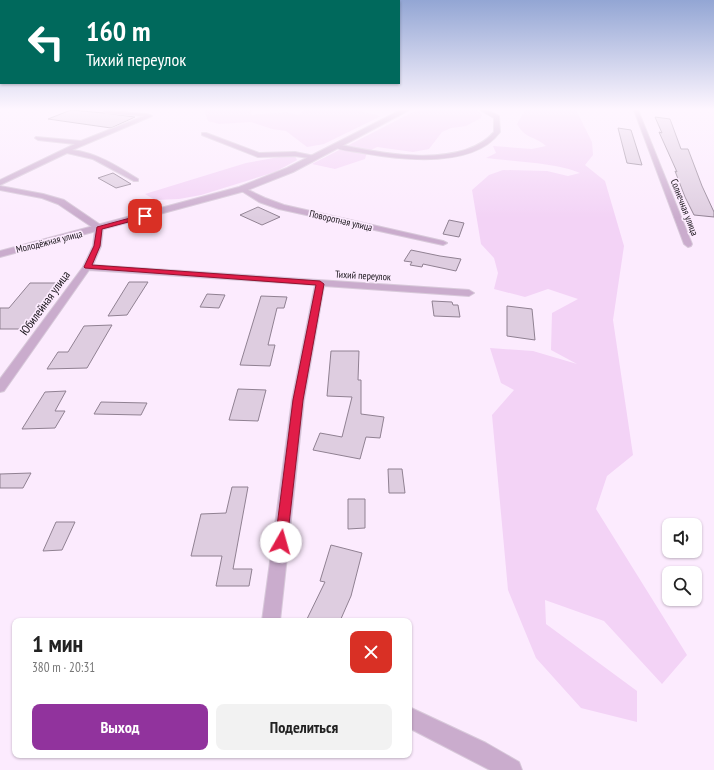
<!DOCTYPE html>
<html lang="ru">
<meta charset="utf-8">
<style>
:root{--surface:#fff;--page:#f2f2f2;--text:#222;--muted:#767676;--accent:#91339d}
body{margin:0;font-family:"PT Sans Narrow",sans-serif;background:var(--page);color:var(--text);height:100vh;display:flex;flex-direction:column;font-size:15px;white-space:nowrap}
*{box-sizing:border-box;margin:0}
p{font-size:13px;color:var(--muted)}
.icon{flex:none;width:22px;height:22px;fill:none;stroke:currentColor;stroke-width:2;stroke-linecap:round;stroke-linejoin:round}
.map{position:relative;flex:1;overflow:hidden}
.drawer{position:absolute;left:12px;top:618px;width:400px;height:140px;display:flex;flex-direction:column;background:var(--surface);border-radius:8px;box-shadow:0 1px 3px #0004}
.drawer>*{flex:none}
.hud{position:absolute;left:0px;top:0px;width:400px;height:84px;box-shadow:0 1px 3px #0004;background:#00695c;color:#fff;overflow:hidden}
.fabs{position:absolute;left:662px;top:518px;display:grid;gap:8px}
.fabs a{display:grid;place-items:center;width:40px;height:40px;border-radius:8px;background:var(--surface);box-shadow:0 1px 3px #0004;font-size:20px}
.pin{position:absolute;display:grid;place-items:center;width:34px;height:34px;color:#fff;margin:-17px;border-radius:8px;box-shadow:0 2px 6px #0006}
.me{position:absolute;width:44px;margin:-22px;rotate:7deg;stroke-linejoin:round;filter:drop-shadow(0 0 3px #0008)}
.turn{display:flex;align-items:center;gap:14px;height:84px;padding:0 20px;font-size:18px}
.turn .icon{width:52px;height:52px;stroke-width:2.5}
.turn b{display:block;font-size:28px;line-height:34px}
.round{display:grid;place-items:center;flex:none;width:42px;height:42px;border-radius:8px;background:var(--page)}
.summary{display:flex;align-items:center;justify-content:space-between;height:68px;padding:0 20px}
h1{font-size:24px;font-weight:600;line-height:30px}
.action{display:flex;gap:8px;margin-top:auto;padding:8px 20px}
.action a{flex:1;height:46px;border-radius:8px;background:var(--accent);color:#fff;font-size:16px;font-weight:600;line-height:46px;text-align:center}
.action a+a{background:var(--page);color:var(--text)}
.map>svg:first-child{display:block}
.green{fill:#f3d3f6}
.building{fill:#decde0;stroke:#908192}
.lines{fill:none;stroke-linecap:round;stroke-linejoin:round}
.minor-casing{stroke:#d8c9da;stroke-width:2}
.tertiary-casing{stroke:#d8c9da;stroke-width:2}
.minor{fill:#caaccd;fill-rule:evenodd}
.tertiary{fill:#caaccd;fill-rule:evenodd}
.route{fill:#e11d48;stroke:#92132f}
.labels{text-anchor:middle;stroke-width:3.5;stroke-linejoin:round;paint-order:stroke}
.far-street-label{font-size:10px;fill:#19141a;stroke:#fcebfe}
.street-label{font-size:12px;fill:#19141a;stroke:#fcebfe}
</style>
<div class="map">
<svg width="714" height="770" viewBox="0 0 714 770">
<rect width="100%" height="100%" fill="#fcebfe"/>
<g class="green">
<polygon points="204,110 251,110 252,115 286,112 298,115 304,110 356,110 381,116 324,144 307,147 286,131 272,129 251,122 219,124 208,121"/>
<polygon points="427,110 476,110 482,114 481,118 466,126 451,128 442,132 429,149 413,152 377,147 367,152 365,159 335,169 312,164 413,112"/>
<path d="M525 110H576L592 142 593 155 585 165 605 181 624 246 613 320 633 455 607 476 596 509 687 655 662 684 604 621 545 600 546 624 637 691V722L581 708 536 658 508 590 492 415 514 390 501 383 490 348 533 351 577 364 551 350 552 313 578 299 548 289 525 297 494 289 498 273 494 258 481 244 472 190 489 175 503 170 547 171 568 176 580 173C559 163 510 161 486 158L496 153 493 146 532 149 546 146C535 136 525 139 517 124Z"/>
<polygon points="285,156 295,156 297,160 275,172 201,195 179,199 155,200 145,194 246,163"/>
</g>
<g class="building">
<polygon points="71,110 104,113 135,117 111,128 48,119"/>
<polygon points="655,117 670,119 681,149 688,149 702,186 714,212 714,217 694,215 685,197 675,171 677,172 659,132 662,133"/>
<polygon points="618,128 631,130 642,165 627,163"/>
<polygon points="113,173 131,184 116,188 98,178"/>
<polygon points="258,207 280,217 262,225 240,215"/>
<polygon points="449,220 464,223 459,237 443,234"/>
<polygon points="411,250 440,256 461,259 456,271 423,264 422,267 410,265 412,262 404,261"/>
<polygon points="129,282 148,282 127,315 108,316"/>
<polygon points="30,283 59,283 24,329 0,329 0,308 9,308"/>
<polygon points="207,294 225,295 219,308 200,307"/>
<polygon points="261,296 287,297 284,308 277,308 268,345 275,345 270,366 240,365"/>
<polygon points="432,301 452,302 453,305 458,305 460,317 434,316"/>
<polygon points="507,306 532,309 535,340 507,336"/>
<polygon points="112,325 87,368 47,369 58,352 68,352 84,326"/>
<polygon points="331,351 359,351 358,380 361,380 361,414 384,417 380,438 366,437 360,459 313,450 320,433 342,437 352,397 327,396"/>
<polygon points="238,389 266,390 258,421 229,420"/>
<polygon points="66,391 55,411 65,411 55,428 22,429 45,392"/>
<polygon points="101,402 147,403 141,415 94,414"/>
<polygon points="388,469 402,469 405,493 389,493"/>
<polygon points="31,473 23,488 0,488 0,474"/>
<polygon points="232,487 248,487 233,569 252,569 249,586 216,586 222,556 191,556 201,514 226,513"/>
<polygon points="348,499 365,499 365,528 348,529"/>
<polygon points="56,522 75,522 62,550 43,551"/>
<polygon points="331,545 362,553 351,596 340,621 306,621 325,582 320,581"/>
</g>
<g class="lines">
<g class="minor-casing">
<g id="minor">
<path d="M480 110H486L499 116 500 132C473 169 402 160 363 153 354 151 340 151 333 146L336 144C379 153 461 170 494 132V118Z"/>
<polygon points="634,110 638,110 692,244 691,246 688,247 684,244"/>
<path d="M104 111 147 114 152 116 72 150C97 153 117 166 138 179V181H134L93 159 67 153 0 185V180L75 144 38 140 35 138 36 137 81 141 144 116 106 113Z"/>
<polygon points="202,133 206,133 259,153 295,152 319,157 316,159 295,156 258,157 202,135"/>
<polygon points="0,186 43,194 64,200 102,226 103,228 101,246 93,265 469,290 474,293 469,296 324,286 304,400 280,621 262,621 292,400 315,285 89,270 4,391 0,392 0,379 83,267 93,246 95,229 58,204 42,198 0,190"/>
<polygon points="242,187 265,198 284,205 443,241 447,243 443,245 279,209 259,202 240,190 239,189"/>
<polygon points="409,707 486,743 519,762 522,770 490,770 409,728"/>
</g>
</g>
<g class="tertiary-casing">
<polygon id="tertiary" points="401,110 409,110 293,172 245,191 0,257 0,251 239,187 287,168"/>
</g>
<use href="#minor" class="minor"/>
<use href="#tertiary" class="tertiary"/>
</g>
<linearGradient id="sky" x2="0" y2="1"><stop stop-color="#93a6d4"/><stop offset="0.5" stop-color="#fef6ff"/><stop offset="1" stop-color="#fef6ff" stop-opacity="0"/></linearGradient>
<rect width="714" height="218" fill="url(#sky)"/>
<polygon class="route" points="145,214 148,216 147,217 102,229 100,246 92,265 320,281 324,284 303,400 287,542 285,546 281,548 276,546 275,542 293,400 316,285 85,268 84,267 94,246 97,227"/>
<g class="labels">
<g class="far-street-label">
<text transform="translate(685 207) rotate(69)" y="4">Солнечная улица</text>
<text transform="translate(341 220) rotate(13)" y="4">Поворотная улица</text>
<text transform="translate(49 241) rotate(-14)" y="4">Молодёжная улица</text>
<text transform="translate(363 275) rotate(3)" y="4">Тихий переулок</text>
</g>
<g class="street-label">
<text transform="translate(45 303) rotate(-54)" y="4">Юбилейная улица</text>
</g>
</g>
</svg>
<div class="fabs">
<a><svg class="icon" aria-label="sound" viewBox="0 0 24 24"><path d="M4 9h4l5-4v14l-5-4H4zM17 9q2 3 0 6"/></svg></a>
<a><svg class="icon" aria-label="search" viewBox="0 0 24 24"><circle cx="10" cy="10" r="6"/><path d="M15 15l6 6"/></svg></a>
</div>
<div class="pin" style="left:145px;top:216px;background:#d93025"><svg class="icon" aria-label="arrive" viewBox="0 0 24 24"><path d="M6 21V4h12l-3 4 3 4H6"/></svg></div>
<svg class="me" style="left:281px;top:542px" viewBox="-20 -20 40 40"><circle r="19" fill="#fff"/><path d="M0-13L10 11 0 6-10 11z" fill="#e11d48"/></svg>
<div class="hud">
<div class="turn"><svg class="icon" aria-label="left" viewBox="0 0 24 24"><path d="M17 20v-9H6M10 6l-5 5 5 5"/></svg><div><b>160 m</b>Тихий переулок</div></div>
</div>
<section class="drawer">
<div class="summary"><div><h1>1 мин</h1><p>380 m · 20:31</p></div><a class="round" style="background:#d93025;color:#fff"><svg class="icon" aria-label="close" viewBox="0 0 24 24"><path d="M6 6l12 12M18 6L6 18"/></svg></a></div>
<div class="action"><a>Выход</a><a>Поделиться</a></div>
</section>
</div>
